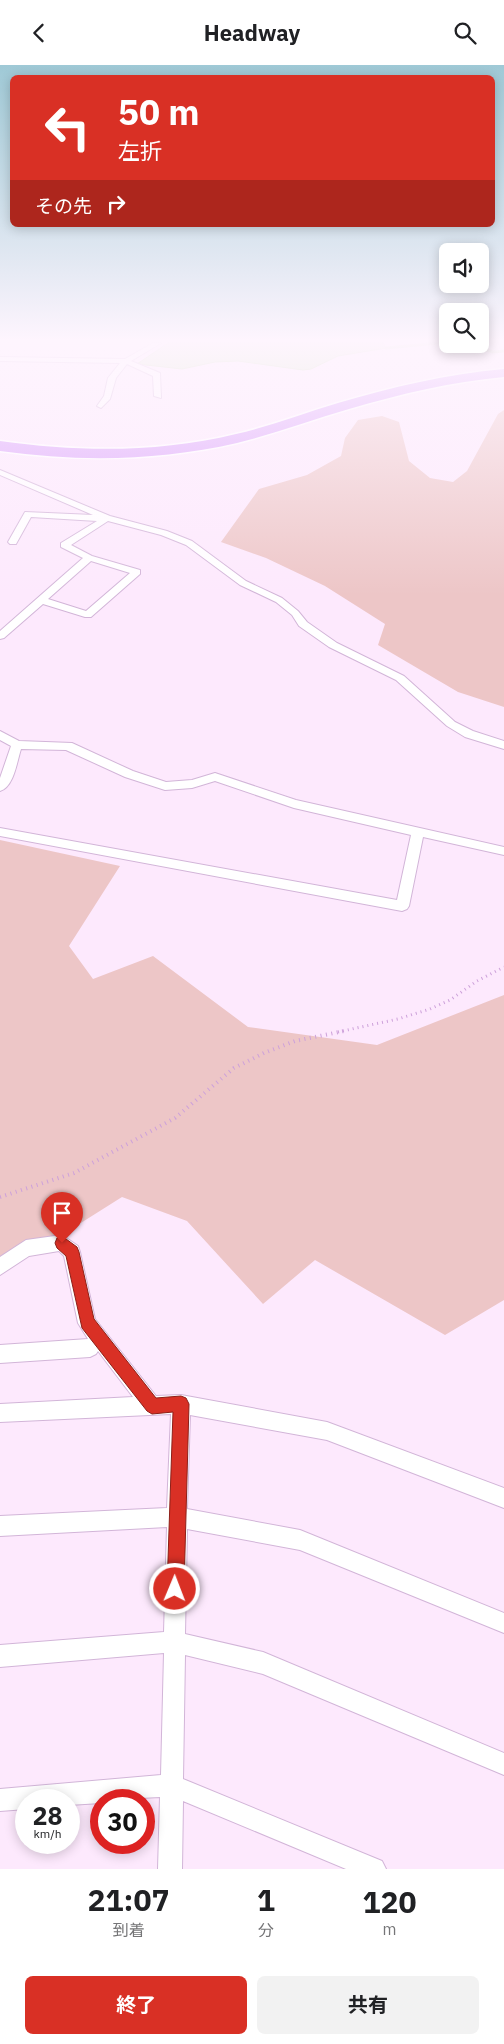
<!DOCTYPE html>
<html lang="ja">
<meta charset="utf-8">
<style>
:root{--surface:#fff;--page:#f2f2f2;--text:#202124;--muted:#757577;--accent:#d93025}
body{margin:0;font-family:"IBM Plex Sans","Noto Sans JP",sans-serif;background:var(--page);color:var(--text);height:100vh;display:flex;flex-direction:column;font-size:19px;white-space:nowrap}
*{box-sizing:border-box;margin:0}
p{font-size:16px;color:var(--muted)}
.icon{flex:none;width:28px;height:28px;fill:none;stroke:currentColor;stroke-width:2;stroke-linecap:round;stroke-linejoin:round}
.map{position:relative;height:1804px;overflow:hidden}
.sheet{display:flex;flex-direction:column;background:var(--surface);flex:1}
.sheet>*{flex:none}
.hud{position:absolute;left:10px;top:10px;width:485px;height:152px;border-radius:8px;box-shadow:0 2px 12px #0003;background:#d93025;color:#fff;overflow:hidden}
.controls{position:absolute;left:439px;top:178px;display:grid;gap:10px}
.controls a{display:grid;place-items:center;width:50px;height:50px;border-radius:8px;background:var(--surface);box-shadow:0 2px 12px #0003;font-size:25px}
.speed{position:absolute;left:15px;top:1724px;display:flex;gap:10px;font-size:25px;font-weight:700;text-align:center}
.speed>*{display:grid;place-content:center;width:65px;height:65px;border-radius:50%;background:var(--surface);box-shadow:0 2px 12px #0003;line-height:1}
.speed small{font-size:12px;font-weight:400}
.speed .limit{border:8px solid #d22;background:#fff;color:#111}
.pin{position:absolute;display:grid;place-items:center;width:42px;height:42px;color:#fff;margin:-51px -21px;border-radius:50% 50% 50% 0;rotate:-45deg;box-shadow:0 0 5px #0007}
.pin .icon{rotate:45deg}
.me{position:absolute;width:55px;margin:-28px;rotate:1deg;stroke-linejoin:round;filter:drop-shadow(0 0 4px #0008)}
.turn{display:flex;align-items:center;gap:18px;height:105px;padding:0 25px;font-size:22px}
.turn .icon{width:65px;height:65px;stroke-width:2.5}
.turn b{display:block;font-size:35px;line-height:42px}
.then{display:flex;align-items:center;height:48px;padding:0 25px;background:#0003;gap:10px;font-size:19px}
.eta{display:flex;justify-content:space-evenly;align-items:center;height:85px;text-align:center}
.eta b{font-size:30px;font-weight:700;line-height:35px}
.button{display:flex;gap:10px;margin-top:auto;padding:10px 25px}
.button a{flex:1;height:58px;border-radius:8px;background:var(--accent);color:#fff;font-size:20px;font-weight:700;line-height:58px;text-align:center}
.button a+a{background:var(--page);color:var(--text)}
header{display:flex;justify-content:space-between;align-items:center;height:65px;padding:0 25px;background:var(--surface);font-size:22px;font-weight:700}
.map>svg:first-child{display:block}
.green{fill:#edc6c7}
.water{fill:#d1e9bc;stroke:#bddba1}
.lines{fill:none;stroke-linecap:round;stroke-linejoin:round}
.stream{stroke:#bddba1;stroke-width:3}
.street-casing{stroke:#d2b5d8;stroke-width:2}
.highway-casing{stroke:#fff;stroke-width:3}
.path-far1{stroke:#cda1da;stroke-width:3;stroke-dasharray:1 4;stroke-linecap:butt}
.path{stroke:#cda1da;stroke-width:4;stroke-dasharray:1 4.5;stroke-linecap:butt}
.street{fill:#fff;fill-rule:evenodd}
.highway{fill:#d89efa;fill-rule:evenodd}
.route{fill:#d93025;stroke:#8d1f18}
</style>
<header><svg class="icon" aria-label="back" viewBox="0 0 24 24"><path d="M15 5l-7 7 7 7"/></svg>Headway<svg class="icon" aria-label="search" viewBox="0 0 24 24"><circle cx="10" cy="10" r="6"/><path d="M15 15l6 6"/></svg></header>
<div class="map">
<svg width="504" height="1804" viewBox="0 0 504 1804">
<rect width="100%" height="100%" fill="#fde9fd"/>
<g class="green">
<polygon points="504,345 504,642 458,627 378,580 385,559 325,521 266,493 221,477 259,424 307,410 341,391 345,373 358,355 382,351 399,357 409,396 430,413 453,417 467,406 498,349"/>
<polygon points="0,775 120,801 69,881 93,914 153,891 248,962 377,980 504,930 504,1235 445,1270 315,1195 263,1239 187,1156 122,1132 0,1209"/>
</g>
<polygon class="water" points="168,278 383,278 386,283 338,291 311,304 303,305 238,296 215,297 182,304 137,299"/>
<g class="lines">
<g class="stream">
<polyline points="469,279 493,287 504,286"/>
<polyline points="386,283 438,278"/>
</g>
<g class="street-casing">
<g id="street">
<polygon points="153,278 161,278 131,296 160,308 161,333 154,331 153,311 127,299 116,313 110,334 101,343 97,341 104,331 108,313 120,298 0,296 0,292 125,294"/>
<path d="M0 405 110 451 167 466 192 476 246 516 282 533 298 546 307 557 337 578 404 611 455 657 473 666 504 676V684L465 672 447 661 396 615 329 582 299 561 292 550 276 537 240 520 186 480 161 470 108 456 71 480 92 491 140 505V509L91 552H85L43 539 4 573 0 574V566L83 493 61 482V478L97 456 31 452 16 479H10L8 477 25 447 93 450 0 410ZM91 496 130 508 86 546 48 534Z"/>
<path d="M0 666 19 676 72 678 133 706 166 717 192 715 215 708 296 735 504 782V790L423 772 409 841 407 844 402 846 0 771V763L397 835 411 770 294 743 215 716 192 723 165 725 125 712 66 685 21 684C17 696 14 722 0 726V713L11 681 0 675Z"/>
<polygon points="62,1170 78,1181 80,1187 95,1254 156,1331 181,1330 327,1357 504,1423 504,1443 327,1375 190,1350 187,1444 300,1465 504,1548 504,1568 300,1485 187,1464 185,1569 263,1587 504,1688 504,1710 263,1609 185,1590 183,1714 382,1796 386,1804 346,1804 183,1736 182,1804 158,1804 160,1732 101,1735 101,1738 69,1740 69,1735 26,1735 26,1744 0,1746 0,1724 161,1710 164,1588 0,1602 0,1580 164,1567 167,1462 0,1471 0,1451 167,1443 171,1349 0,1357 0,1339 133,1332 98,1286 96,1289 90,1292 0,1298 0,1280 88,1274 78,1258 64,1191 59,1186 29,1191 0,1210 0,1192 26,1175"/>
</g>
</g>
<g class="highway-casing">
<path id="highway" d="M504 304V312C451 317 400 329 349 344 311 355 274 369 237 378 158 396 80 397 0 386V376C79 387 158 388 236 369 271 361 304 348 338 338 392 322 447 309 504 304Z"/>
</g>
<polyline class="path-far1" points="338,967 398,954 430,944 450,935 477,916 504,902"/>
<polyline class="path" points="0,1132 74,1108 175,1053 234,1003 264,988 295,976 344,966"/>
<use href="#street" class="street"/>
<use href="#highway" class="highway"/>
</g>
<linearGradient id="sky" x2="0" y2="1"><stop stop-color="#9fc9d6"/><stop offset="0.52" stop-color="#fef5fe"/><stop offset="1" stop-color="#fef5fe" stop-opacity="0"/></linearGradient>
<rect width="504" height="530" fill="url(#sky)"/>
<polygon class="route" points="62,1171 77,1182 79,1187 94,1254 156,1333 181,1331 186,1333 189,1339 184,1524 181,1530 175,1532 169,1530 167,1524 173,1347 152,1349 147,1346 82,1263 66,1191 57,1183 55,1178 57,1173"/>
</svg>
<div class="controls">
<a><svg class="icon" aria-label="sound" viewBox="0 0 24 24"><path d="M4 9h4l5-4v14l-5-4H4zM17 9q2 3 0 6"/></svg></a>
<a><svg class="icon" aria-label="search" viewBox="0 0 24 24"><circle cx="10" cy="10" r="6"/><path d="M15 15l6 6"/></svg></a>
</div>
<div class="speed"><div>28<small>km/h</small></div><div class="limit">30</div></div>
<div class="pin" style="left:62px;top:1178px;background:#d93025"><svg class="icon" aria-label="arrive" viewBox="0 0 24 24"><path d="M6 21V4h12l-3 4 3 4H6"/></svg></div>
<svg class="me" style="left:175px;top:1524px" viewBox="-20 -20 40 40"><circle r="17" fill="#d93025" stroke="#fff" stroke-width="3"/><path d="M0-11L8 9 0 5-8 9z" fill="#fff"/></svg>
<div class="hud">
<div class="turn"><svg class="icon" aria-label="left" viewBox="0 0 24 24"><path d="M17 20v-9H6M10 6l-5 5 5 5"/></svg><div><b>50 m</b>左折</div></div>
<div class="then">その先<svg class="icon" aria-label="right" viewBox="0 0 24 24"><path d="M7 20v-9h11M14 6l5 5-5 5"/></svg></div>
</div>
</div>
<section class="sheet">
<div class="eta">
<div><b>21:07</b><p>到着</p></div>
<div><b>1</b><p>分</p></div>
<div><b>120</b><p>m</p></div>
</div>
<div class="button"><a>終了</a><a>共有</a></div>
</section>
